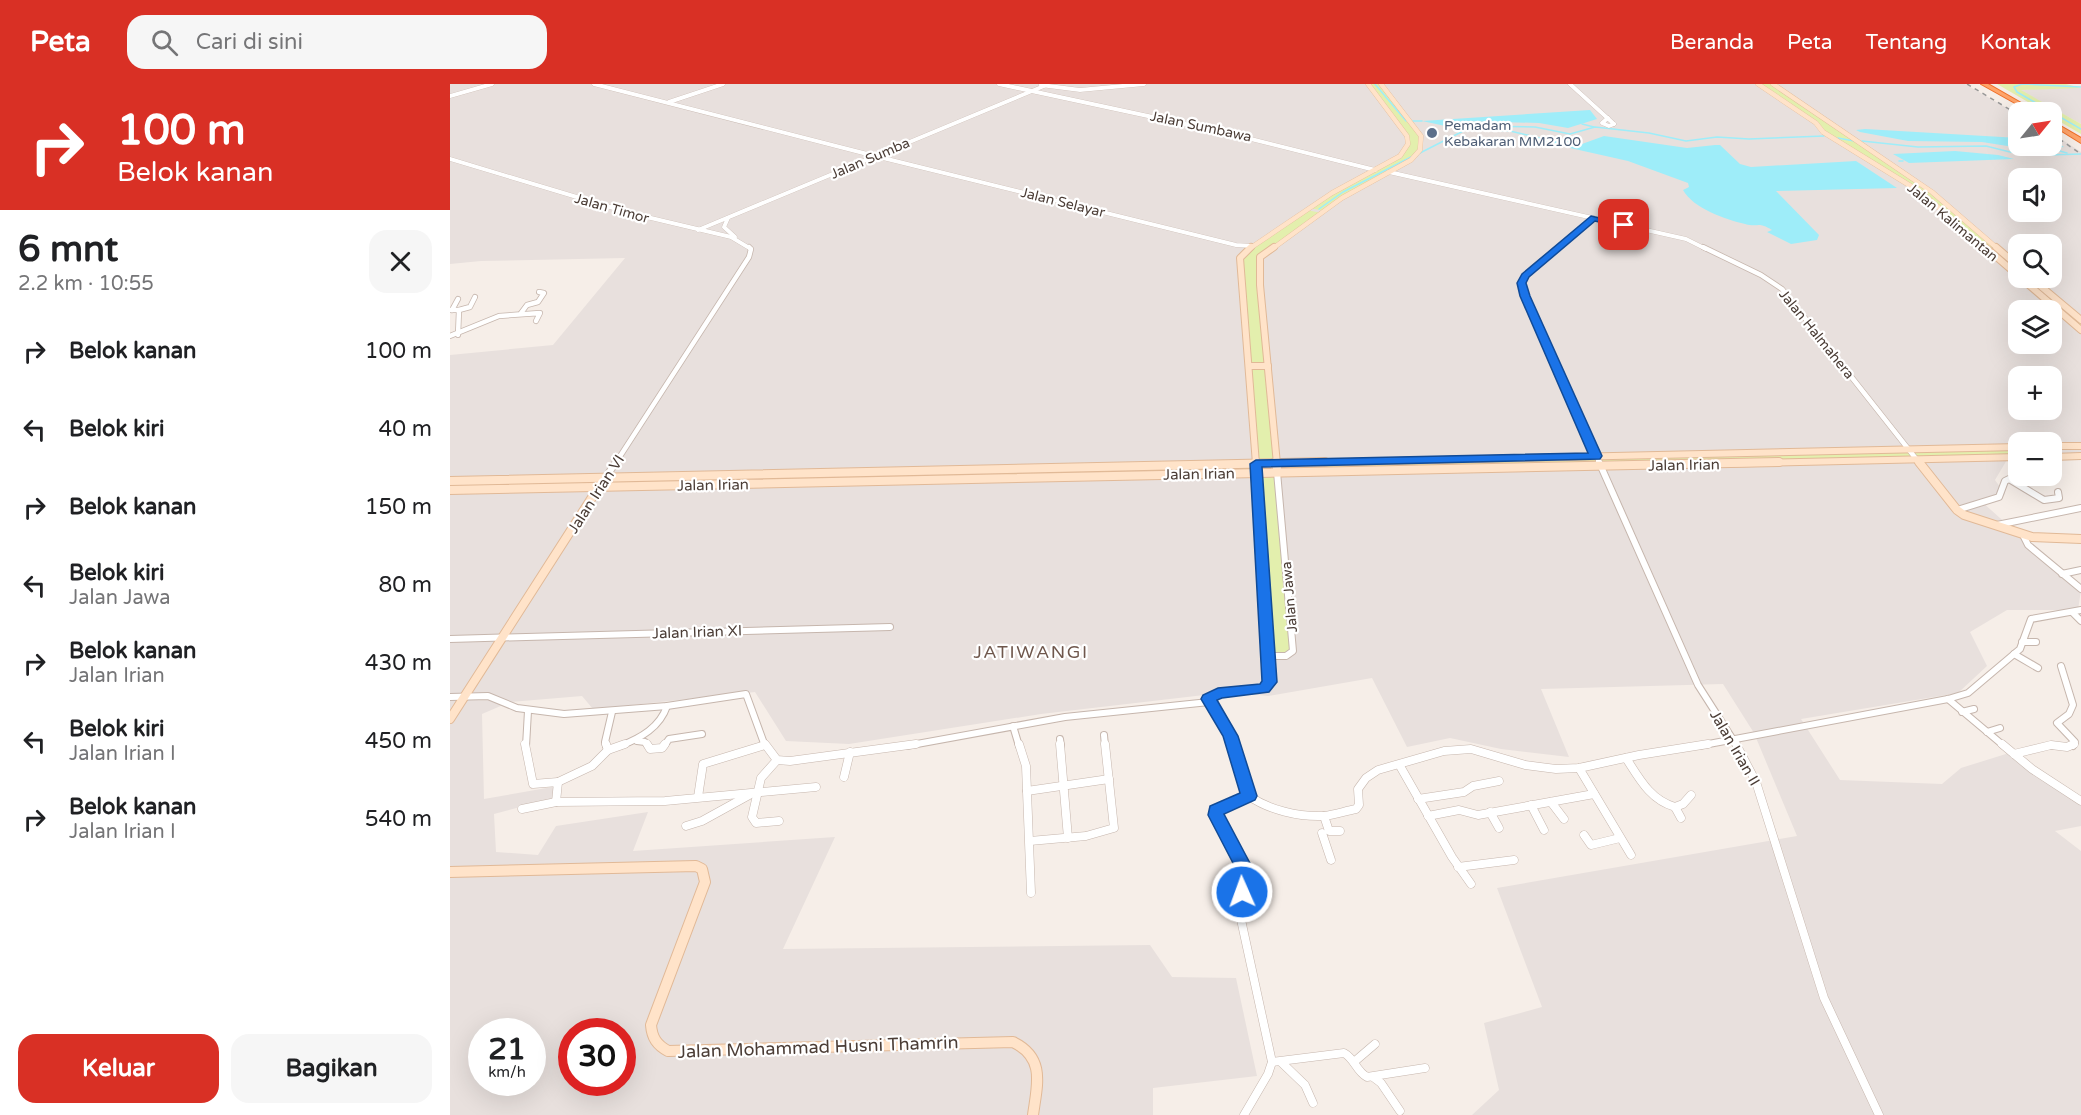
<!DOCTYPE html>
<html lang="id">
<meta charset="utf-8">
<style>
:root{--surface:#fff;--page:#f6f6f6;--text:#202124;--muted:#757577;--accent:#d93025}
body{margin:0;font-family:"Varela Round",sans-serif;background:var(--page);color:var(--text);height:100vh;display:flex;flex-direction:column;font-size:22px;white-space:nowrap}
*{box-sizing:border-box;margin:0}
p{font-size:20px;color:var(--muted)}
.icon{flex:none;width:33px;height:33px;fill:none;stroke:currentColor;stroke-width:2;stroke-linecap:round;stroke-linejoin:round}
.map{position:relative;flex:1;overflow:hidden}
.details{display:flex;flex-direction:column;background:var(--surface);width:450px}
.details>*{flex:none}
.guide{background:#d93025;color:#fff;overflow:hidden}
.needle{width:39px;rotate:60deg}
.tools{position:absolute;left:1558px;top:18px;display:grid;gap:12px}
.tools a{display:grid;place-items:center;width:54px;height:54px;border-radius:12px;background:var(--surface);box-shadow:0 6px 24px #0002;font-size:30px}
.speed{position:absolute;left:18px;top:934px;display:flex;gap:12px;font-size:30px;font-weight:700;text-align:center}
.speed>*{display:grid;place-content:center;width:78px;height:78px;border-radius:50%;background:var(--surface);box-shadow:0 6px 24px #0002;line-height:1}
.speed small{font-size:15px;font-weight:400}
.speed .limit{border:9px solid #d22;background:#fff;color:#111}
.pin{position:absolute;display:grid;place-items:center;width:51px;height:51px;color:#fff;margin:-26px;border-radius:12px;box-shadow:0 3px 9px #0006}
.me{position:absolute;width:66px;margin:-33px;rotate:358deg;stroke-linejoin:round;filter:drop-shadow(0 0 4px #0008)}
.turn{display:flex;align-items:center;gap:21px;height:126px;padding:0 18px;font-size:27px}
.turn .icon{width:78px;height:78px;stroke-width:2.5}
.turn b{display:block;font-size:42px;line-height:51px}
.round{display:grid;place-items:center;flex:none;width:63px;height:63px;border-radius:18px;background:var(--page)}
.headline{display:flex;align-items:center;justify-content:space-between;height:102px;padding:0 18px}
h1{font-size:36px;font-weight:700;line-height:45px}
.primary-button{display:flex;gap:12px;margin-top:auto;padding:12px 18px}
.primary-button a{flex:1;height:69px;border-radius:18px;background:var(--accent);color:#fff;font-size:24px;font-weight:700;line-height:69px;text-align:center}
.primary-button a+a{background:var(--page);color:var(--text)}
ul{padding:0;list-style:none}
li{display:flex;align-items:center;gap:18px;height:78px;padding:0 18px}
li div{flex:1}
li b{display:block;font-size:22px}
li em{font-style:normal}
header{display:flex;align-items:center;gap:36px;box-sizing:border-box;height:84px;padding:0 30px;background:var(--accent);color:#fff}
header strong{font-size:28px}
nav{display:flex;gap:33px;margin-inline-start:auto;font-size:21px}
.search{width:420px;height:54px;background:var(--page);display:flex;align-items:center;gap:15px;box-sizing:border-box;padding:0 21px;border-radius:18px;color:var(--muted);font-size:22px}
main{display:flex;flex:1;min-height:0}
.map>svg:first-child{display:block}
.industrial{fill:#e8e0dd;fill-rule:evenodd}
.green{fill:#e3efad}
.water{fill:#9eedf9}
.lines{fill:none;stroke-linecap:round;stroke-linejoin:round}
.stream{stroke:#9eedf9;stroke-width:1.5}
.street-far3-casing{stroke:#c6b6ad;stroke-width:4.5}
.street-far2-casing{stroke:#c6b6ad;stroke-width:6}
.street-far1-casing{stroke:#c6b6ad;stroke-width:8}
.street-casing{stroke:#c6b6ad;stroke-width:9}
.secondary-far3-casing{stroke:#e1b997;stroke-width:5}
.secondary-far2-casing{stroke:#e1b997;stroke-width:8}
.secondary-far1-casing{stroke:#e1b997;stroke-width:10}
.secondary-casing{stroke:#e1b997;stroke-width:12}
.highway-casing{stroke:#f06f28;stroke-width:2}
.street-far3{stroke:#fff;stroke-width:4}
.street-far2{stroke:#fff;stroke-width:4.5}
.street-far1{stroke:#fff;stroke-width:6}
.street{stroke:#fff;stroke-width:8}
.secondary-far3{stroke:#ffe3c9;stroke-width:4.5}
.secondary-far2{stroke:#ffe3c9;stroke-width:6}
.secondary-far1{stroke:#ffe3c9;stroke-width:8}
.secondary{stroke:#ffe3c9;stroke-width:10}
.highway{fill:#ffa46a;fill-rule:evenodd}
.rail{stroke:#989898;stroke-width:1.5;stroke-dasharray:4.5 4.5;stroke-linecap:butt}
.route{fill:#1a73e8;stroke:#114b97;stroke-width:1.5}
.service-dot{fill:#5c6f8a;stroke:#fff;stroke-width:2}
.labels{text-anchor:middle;stroke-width:4.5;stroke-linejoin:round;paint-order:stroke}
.far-service-label{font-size:14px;fill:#4e5e75;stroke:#fff;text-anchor:start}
.far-street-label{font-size:14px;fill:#4b3d36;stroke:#fff}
.street-label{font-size:15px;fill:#4b3d36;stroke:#fff}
.quarter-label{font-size:18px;letter-spacing:1.5px;fill:#6f574c;stroke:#fff}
.near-street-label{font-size:18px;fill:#4b3d36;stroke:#fff}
</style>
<header>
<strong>Peta</strong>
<div class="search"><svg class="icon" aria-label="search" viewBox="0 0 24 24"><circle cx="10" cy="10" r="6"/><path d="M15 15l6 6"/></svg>Cari di sini</div>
<nav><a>Beranda</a><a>Peta</a><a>Tentang</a><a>Kontak</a></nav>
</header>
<main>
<section class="details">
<div class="guide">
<div class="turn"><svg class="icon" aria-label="right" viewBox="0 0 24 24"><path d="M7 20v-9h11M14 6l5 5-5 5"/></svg><div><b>100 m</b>Belok kanan</div></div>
</div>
<div class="headline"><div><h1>6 mnt</h1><p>2.2 km · 10:55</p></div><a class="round"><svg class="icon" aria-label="close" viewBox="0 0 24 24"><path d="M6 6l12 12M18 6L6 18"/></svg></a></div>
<ul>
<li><svg class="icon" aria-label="right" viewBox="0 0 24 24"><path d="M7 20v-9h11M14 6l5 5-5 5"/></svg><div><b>Belok kanan</b></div><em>100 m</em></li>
<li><svg class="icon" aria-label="left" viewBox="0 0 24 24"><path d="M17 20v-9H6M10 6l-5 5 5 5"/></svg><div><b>Belok kiri</b></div><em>40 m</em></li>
<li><svg class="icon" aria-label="right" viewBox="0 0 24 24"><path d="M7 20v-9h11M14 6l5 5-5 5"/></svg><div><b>Belok kanan</b></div><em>150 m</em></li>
<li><svg class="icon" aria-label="left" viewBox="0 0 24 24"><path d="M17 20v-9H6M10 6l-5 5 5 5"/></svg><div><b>Belok kiri</b><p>Jalan Jawa</p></div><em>80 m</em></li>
<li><svg class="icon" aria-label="right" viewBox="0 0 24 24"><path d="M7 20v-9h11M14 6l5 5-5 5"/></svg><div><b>Belok kanan</b><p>Jalan Irian</p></div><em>430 m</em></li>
<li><svg class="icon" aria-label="left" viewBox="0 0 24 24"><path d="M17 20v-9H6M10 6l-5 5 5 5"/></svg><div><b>Belok kiri</b><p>Jalan Irian I</p></div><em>450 m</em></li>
<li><svg class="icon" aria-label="right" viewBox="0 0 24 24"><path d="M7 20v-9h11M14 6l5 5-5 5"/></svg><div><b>Belok kanan</b><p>Jalan Irian I</p></div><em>540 m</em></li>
</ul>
<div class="primary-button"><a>Keluar</a><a>Bagikan</a></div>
</section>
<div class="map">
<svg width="1631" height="1031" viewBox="0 0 1631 1031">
<rect width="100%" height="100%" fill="#f6eee8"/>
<g class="industrial">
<path d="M0 0H1515L1569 31V62H1602V49L1631 68V372L1602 373V358H1569V373L1558 374 1545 396 1555 410 1532 418 1631 506 1628 526H1557L1520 548 1537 582 1508 609 1351 635 1390 696 1492 700 1511 684 1559 669 1631 720V742L1605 747 1631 767V1031H1022L1049 1006 1034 939 1092 923 1047 804 1347 752 1304 649 1273 600 1091 605 1119 673 1051 665 1000 654 957 663 922 594 818 612 780 608 591 630 399 660 336 657 305 608 143 625 132 612 60 618 32 630 34 715 108 702 107 713 44 730 46 768 88 771 106 742 198 728 183 767 385 753 333 865 700 861 722 893 786 894 807 992 703 1004V1031H0V271L103 261 175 174 31 177 0 180ZM1569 94H1602V128H1569ZM1569 160H1602V194H1569ZM1569 226H1602V260H1569ZM1569 292H1602V326H1569ZM32 948H82V999H32ZM122 948H172V999H122Z"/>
<polygon points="1603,3 1631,4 1631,40 1570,6"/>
</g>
<g class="green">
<polygon points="918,0 931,0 971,52 968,70 874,127 860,124 950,72 958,56"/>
<path d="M1308 0H1323L1482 108 1569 183V194H1581L1631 235V246C1549 176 1470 96 1373 48L1366 39Z"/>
<polygon points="1547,0 1616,0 1631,4 1571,6 1631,40 1631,50 1602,33 1602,28 1595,28"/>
<polygon points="857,126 871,129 810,173 827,379 1569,363 1569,373 827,388 843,567 819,572 807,389 481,396 484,386 806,380 790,174"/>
</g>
<g class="water">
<polygon points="1140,26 1147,35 1118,44 1089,39 1012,37 1000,43 972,37"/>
<polygon points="1415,45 1569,54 1569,62 1602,62 1602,56 1614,63 1583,66 1532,58 1458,57 1410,48 1406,46"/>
<path d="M1098 52 1132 60 1154 52 1237 64 1265 61H1270L1290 80 1301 83 1406 77 1447 104 1326 107 1369 151 1367 156 1341 160 1317 148 1322 146C1307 137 1309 144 1295 140 1275 135 1244 125 1233 106L1239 103 1238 99 1178 77 1089 57 1090 53Z"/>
<polygon points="1505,67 1548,71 1564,75 1459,79 1443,70"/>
</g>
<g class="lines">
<g class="stream">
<polyline points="925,0 956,37"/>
<polyline points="1631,3 1572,0 1564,3 1567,8 1631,45"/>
<polyline points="963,37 972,37"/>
<polyline points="1132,40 1144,43"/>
<polyline points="1018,45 1060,47 1090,54"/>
<polyline points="1388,54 1404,57"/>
<polyline points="1412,57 1468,63 1536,62 1560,68 1597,71 1631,70"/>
<polyline points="1603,65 1617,69"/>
<polyline points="970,69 1023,42 1085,43 1120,50 1145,43 1199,49 1236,57 1267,53 1299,55 1374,52"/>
<polyline points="1449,77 1453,77"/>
<polyline points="869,125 893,108 961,73"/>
</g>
<g class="street-far3-casing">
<g id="street-far3">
<polyline points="144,0 425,72"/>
<polyline points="549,0 777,49 925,86"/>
<polyline points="1120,0 1164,40"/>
<polyline points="591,1 630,6 694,0"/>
<polyline points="0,12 42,0"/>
<polyline points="219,18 273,0"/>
<polyline points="1158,34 1152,39 1159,42 1164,40"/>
<polyline points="427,73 425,72 786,161 802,162"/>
<polyline points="0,75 180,129 281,153 301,165"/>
<polyline points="939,88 1236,155 1256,165"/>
<polyline points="278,134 274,143 285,153"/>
<polyline points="248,146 594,2"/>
<polyline points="1108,165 1144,134"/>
</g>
</g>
<g class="street-far2-casing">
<g id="street-far2">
<path d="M1109 163C1098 173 1069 189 1072 205L1150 380"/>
<polyline points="1253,163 1311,191 1332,205 1467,376"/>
<polyline points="0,226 9,226 8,251"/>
<polyline points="2,226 8,215"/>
<polyline points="9,226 20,223 25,213"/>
<polyline points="71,229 77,221 88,218 94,209 89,208"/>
<polyline points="0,252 49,232 90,229 86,237"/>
<polyline points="165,380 299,173 301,165 299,163"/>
</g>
</g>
<g class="street-far1-casing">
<g id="street-far1">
<polyline points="1149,378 1248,601 1287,662"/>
<polyline points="156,393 166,378"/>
<polyline points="1507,426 1549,413 1555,397 1559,395 1594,416 1609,414 1608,408"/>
<polyline points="1547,441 1631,424"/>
<polyline points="1573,451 1578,461 1631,505"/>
<polyline points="1612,490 1631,486"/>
<polyline points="1623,529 1631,537"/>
<polyline points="0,555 440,543"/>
<polyline points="1572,558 1586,558"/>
<polyline points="1564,570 1588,584"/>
<polyline points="819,572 836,572 843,567 827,388"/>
<polyline points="1611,582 1623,621 1619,630 1607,639 1625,658 1623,662"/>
<polyline points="0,613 38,612 67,624 114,630 217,622 296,610 315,662"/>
<polyline points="1498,615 1554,662"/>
<polyline points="759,618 781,652 784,662"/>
<polyline points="1512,628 1524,625"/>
<polyline points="563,642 569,662"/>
<polyline points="1537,648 1550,644"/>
<polyline points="654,651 655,662"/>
<polyline points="610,655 611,662"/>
<polyline points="187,657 195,658 198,662"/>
<polyline points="76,662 78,627"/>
<polyline points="156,662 155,658 162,628"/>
<path d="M170 662C191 654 210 643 217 622"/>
<polyline points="214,662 219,655 252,650"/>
<polyline points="456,662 615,633 759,618 761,612 768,609 814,604 820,598 807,389"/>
<polyline points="1248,662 1498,615 1518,609 1570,565 1581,535 1631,526"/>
<polyline points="1600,662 1608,662"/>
</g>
</g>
<g class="street-casing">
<g id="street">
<polyline points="75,660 83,700 108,698 106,718 215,717 366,703"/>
<polyline points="156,660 158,666"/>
<polyline points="197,660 200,665 212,664 215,660"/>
<polyline points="315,660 327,676 340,677 466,660"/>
<polyline points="569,660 576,682 581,809"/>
<polyline points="610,660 618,754"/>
<path d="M783 660 799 712C819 726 849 733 873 732 884 731 895 727 906 725L909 721 908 705 916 694 928 686 994 667 1021 665 1075 681 1106 685 1129 684 1189 671 1258 660"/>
<polyline points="1286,660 1306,698 1374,914 1429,1031"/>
<polyline points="1552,660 1582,685 1631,717"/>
<polyline points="1564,670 1601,661 1617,663 1624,660"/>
<path d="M1176 674C1189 694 1200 716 1225 723L1231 734"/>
<polyline points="327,676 311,694 302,733 306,739 329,737"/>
<polyline points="950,682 1002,773 1021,800"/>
<polyline points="1129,684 1181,771"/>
<polyline points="394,693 400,668"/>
<polyline points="108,698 142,682 158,666 175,660"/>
<polyline points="577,707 659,695"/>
<polyline points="248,713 253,680 315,661"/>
<polyline points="968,715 1014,708 1023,702 1049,697"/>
<polyline points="1101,718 1114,735"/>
<polyline points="1081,721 1094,746"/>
<polyline points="1225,723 1233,720 1241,711"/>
<polyline points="72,725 106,718"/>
<polyline points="1040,728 1049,744"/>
<polyline points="874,732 879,747 890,747"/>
<polyline points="978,732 1009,726 1028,731 1144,710"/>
<polyline points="236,742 252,737 301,710"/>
<polyline points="872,749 881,776"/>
<polyline points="1134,751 1141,761 1170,754"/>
<polyline points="580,757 636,752 664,744 655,660"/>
<polyline points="1008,783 1064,776"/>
<path d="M822 978 894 969C905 975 906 987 917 993L975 984"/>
<polyline points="831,978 855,1001 863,1019"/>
<polyline points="904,978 925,960"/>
<polyline points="923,993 931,999 950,1027"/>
<polyline points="794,1031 818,990 822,978 790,831 795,792 793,783 766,731 769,723 799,712"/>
</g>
</g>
<g class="secondary-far3-casing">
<g id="secondary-far3">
<polyline points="1308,0 1366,39 1373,48 1472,109 1536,165"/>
<polyline points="1323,0 1482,108 1548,165"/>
<polyline points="799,165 882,109 950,72 958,60 957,52 918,0"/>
<polyline points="822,165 892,114 961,76 970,66 971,52 931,0"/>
</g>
</g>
<g class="secondary-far2-casing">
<g id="secondary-far2">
<polyline points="801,163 790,174 806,380"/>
<polyline points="824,163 810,173 810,201 827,380"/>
<polyline points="1535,163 1631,246"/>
<polyline points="1546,163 1569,183"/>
<polyline points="1581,194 1631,236"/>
<polyline points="800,282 818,282"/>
<polyline points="1602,362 1631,362"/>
<polyline points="1602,373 1631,372"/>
<polyline points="1467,376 1470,380"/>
<polyline points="806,380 1569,363"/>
<polyline points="1258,380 1569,373"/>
</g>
</g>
<g class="secondary-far1-casing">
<g id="secondary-far1">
<polyline points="806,378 806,384"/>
<polyline points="826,378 827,384"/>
<polyline points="1469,378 1507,426 1514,431 1582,453 1631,455"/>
<polyline points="0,397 875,378"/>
<polyline points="0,406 1329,378"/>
<polyline points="0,635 150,401"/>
</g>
</g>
<g class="secondary-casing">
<path id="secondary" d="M0 788 246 782 252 785 255 798 201 941C202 954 207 961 218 967L563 958C596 974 587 1001 583 1031"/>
</g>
<g class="highway-casing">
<g id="highway">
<polygon points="1531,0 1538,0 1587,28 1581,28"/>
<polygon points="1602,37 1631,54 1631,59 1602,41"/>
</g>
</g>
<use href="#street-far3" class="street-far3"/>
<use href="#street-far2" class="street-far2"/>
<use href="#street-far1" class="street-far1"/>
<use href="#street" class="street"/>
<use href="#secondary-far3" class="secondary-far3"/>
<use href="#secondary-far2" class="secondary-far2"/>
<use href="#secondary-far1" class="secondary-far1"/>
<use href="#secondary" class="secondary"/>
<use href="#highway" class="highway"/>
<g class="rail">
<polyline points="1517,0 1569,31"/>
<polyline points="1602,50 1631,70"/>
</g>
</g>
<path class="route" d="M1141 132 1179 141 1174 144 1145 137 1079 193 1076 199 1080 212 1152 372 1150 375 812 383 827 598 819 608 772 614 767 616 788 652 807 712 805 716 774 730 802 783 804 792 799 813 792 815 786 813C782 805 787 793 785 783L758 731 760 722 790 709 773 652 751 615 753 611 768 604 810 600 812 597 800 380 806 376 1138 369 1070 212 1067 199 1072 190Z"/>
<circle class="service-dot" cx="982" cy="49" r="6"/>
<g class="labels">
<g class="far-service-label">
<text x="994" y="46">Pemadam<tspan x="994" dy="16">Kebakaran MM2100</tspan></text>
</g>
<g class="far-street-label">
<text transform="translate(751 42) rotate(12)" y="5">Jalan Sumbawa</text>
<text transform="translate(420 74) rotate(-23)" y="5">Jalan Sumba</text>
<text transform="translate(613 118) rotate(14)" y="5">Jalan Selayar</text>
<text transform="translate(162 124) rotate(16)" y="5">Jalan Timor</text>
<text transform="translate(1503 138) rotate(40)" y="5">Jalan Kalimantan</text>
<text transform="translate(1367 250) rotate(51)" y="5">Jalan Halmahera</text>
<text transform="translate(839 513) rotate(-95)" y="5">Jalan Jawa</text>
</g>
<g class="street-label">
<text transform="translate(1234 381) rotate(-1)" y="5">Jalan Irian</text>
<text transform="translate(749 390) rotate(-1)" y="5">Jalan Irian</text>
<text transform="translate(263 401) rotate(-1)" y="5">Jalan Irian</text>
<text transform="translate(146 410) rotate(-57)" y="5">Jalan Irian VI</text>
<text transform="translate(247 548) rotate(-2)" y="5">Jalan Irian XI</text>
<text transform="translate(1285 664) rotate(60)" y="5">Jalan Irian II</text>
</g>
<g class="quarter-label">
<text x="581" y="574">JATIWANGI</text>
</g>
<g class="near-street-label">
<text transform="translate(368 963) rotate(-2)" y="6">Jalan Mohammad Husni Thamrin</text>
</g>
</g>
</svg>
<div class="tools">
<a><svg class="needle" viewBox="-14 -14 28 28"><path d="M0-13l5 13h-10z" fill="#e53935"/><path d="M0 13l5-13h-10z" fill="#757577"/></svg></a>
<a><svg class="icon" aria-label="sound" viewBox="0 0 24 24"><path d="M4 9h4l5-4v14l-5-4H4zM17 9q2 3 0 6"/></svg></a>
<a><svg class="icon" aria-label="search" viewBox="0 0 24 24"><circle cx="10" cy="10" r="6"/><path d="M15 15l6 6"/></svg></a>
<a><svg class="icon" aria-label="layers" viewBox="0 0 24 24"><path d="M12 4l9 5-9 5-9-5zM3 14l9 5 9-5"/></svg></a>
<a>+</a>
<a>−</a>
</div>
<div class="speed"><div>21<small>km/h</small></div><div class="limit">30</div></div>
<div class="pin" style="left:1174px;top:141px;background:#d93025"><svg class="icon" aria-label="arrive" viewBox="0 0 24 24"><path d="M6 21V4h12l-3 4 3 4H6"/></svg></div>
<svg class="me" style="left:792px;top:808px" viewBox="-20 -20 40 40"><circle r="17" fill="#1a73e8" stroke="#fff" stroke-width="3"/><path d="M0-11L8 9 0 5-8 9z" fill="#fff"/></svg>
</div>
</main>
